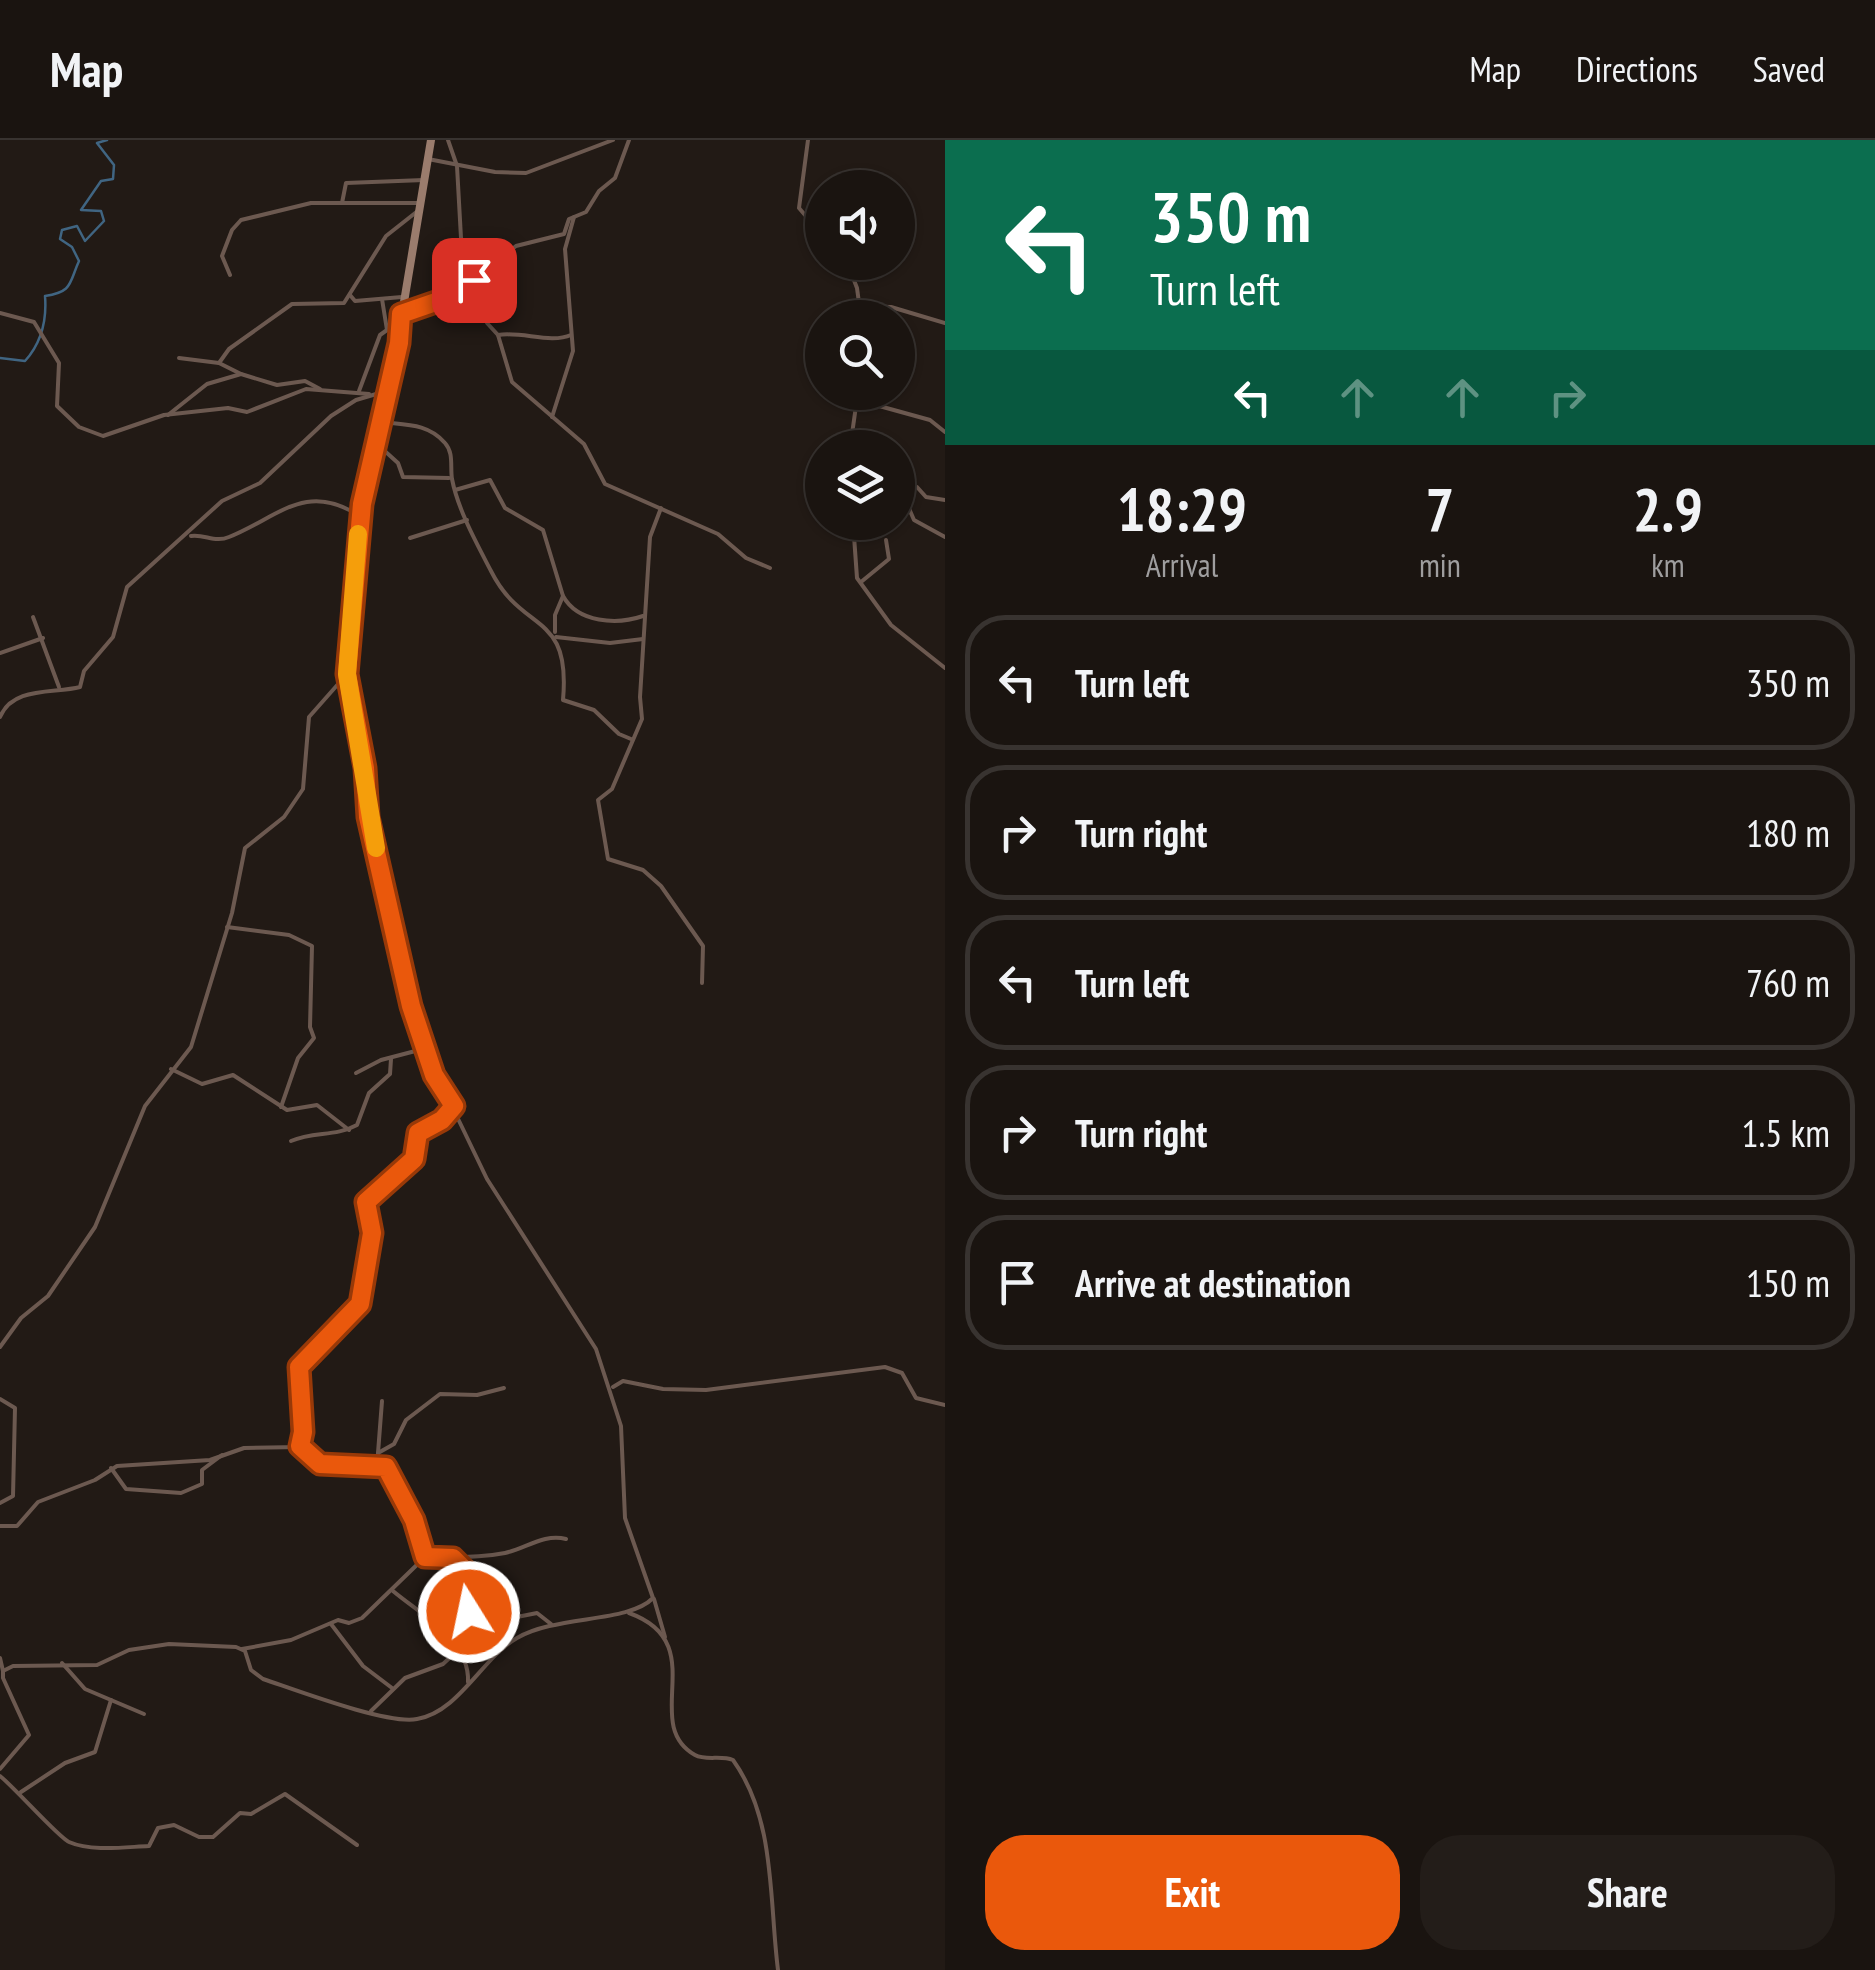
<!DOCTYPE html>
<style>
:root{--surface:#1a1410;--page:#231d19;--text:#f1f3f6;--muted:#9f9e9f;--line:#383330;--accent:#ea580c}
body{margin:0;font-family:"PT Sans Narrow",sans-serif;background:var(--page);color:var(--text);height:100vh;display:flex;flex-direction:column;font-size:38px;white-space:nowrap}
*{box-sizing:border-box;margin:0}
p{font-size:32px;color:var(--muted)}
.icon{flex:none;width:55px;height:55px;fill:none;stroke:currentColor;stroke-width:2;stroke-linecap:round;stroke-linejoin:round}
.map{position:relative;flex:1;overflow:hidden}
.details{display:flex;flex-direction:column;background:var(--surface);width:930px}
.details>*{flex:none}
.banner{background:#0b6e4f;color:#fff;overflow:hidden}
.buttons{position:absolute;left:805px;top:30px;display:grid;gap:20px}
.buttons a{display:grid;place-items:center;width:110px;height:110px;border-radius:50%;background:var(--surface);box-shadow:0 2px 8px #0004,0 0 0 2px var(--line);font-size:50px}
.pin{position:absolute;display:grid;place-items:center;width:85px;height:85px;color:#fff;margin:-42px;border-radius:20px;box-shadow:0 5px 15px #0006}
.me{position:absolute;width:110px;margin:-55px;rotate:350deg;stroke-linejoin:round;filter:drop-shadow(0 0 8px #0008)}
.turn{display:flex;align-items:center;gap:35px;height:210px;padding:0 40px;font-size:45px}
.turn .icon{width:130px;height:130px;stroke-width:2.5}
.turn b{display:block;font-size:70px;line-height:85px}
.lanes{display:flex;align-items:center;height:95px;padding:0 40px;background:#0003;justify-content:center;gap:50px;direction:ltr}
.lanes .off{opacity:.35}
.eta{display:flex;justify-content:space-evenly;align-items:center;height:170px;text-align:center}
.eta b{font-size:60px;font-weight:700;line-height:70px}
.action{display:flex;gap:20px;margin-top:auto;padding:20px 40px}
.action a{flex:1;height:115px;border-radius:40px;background:var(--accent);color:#fff;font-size:40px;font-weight:700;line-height:115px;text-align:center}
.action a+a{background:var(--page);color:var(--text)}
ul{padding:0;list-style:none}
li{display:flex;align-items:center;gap:30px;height:135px;margin:0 20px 15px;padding:0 20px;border:5px solid var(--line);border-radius:40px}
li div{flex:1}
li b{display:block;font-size:38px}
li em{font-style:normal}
header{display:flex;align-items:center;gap:60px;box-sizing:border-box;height:140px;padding:0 50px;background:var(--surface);border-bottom:2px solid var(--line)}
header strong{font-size:48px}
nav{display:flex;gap:55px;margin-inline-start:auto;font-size:35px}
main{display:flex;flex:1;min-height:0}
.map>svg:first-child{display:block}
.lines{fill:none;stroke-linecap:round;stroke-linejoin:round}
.stream{stroke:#406582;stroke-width:2.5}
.street{stroke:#6c5950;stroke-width:4}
.secondary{stroke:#9a7c6d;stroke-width:8}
.route-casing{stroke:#983908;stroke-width:25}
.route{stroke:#ea580c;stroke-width:18}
.slow{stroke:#f59e0b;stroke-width:18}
</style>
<header>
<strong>Map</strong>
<nav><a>Map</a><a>Directions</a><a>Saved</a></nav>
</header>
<main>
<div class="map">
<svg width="945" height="1830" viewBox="0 0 945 1830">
<rect width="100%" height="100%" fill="#221a15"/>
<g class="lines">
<path class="stream" d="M0 218 25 221C42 202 47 181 45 156 73 152 69 143 79 121L72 107 60 99 62 90 77 86 85 101 104 81 101 71 81 70 101 41 113 39 114 25 97 3 107 0"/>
<g class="street">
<polyline points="448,0 457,26 461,98 484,162 487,183 498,195 512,242 584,304 605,344 718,394 746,418 770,428"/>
<polyline points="808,0 799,68 822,95"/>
<polyline points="428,19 495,32 526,33 613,0"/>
<polyline points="342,63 346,43 424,40"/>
<polyline points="472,119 492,122"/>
<polyline points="847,122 857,148 861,178"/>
<polyline points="230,135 222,116 232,90 241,80 311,63 420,63"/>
<polyline points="350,155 355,161 402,157"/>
<polyline points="455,156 484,162"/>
<polyline points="860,166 891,167 945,183"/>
<polyline points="405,172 458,153 516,106 564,94 569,79 586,72 599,51 615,38 629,0"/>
<polyline points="0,173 34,182 59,223 57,266 79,287 103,296 164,275 228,268 247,272 306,249 369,254"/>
<path d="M498 195C522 191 550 204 571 195"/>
<polyline points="179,218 219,223 241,234"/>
<polyline points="219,223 229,209 292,164 344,163 386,96 419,70"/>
<polyline points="359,251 380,195 387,190 382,159"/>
<polyline points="862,252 872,264 930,280 945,292"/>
<polyline points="168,275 207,244 241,234 277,245 305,241 320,249"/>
<polyline points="552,277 573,211 565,109 574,77"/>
<path d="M381 282C405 285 428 283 445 303 454 313 450 327 452 339 458 370 477 404 491 431 523 495 571 470 563 560L594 570 619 594 631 599"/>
<polyline points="377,304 398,323 403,337 449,338"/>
<polyline points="850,308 858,252"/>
<polyline points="455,350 490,340 505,368 543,390 563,456 555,475 555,492"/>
<polyline points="901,350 914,380 945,397"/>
<polyline points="898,351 917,347 926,357 945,360"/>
<polyline points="661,368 650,397 640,557 642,579 612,649 598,660 608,719 643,730 661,746 703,806 702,843"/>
<polyline points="853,382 857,438 891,485 945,528"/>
<path d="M191 396C205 394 215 403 229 397 277 378 305 341 358 375"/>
<polyline points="410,398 467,380"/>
<polyline points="861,442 889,419 886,400"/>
<path d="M563 456C578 483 617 485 643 476"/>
<polyline points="33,477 59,547"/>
<polyline points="556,497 610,503 643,499"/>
<polyline points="0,513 43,498"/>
<path d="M0 577C13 546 54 554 80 547L84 531 113 497 127 447 222 361 260 343 331 276 356 260 383 252"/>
<polyline points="227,787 289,795 312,806 310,887 314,898 298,918 281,967"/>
<polyline points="171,929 202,944 233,935 287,970 317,965 349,990"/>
<polyline points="356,933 381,920 423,909"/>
<path d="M291 1001C314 991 335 997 357 985L369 953 390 934 391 919"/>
<polyline points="0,1207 21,1178 48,1156 95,1087 145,966 191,907 232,773 245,708 284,677 303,649 309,577 347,534 361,363 392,234"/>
<polyline points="613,1247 623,1241 663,1249 706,1250 885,1227 902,1233 916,1258 945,1265"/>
<polyline points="0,1259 15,1268 13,1356 0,1363"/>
<polyline points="299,1306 319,1325 387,1327 414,1380 425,1417"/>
<polyline points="378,1313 394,1304 406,1280 440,1254 477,1255 504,1248"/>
<polyline points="377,1326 382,1261"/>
<polyline points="111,1328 126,1349 181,1353 202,1344 202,1330 222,1315"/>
<polyline points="0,1386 17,1386 38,1362 95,1340 117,1326 210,1320 244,1308 299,1307 303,1291 300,1225 360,1163 372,1093 366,1062 414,1019 419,993 443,980 453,967"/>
<path d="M453 1418C478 1440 471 1486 461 1515"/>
<path d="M393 1451C420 1474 470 1500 468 1542"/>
<polyline points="654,1459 665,1497"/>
<polyline points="493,1472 517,1477 537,1473 551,1484"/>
<path d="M629 1473C713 1503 639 1583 695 1615 706 1621 721 1615 733 1620 776 1680 769 1760 778 1830"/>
<polyline points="331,1484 363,1526 392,1548"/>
<path d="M242 1509 291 1500 338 1480 349 1483 362 1478 425 1417C452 1418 478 1418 505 1413 525 1409 544 1393 566 1399"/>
<polyline points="0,1518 3,1531"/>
<polyline points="62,1523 85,1549 144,1574"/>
<polyline points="371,1571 405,1538 443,1524 457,1511"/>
<path d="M0 1629 29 1595 3 1538V1531L13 1526 97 1525 129 1510 169 1504 236 1507 245 1511 251 1530 263 1539C296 1550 388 1585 417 1579 459 1572 482 1518 517 1498 556 1475 629 1483 653 1458L625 1378 621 1286 596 1209 487 1039 423 906 368 677 365 628 347 534"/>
<path d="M0 1636C15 1648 59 1698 69 1702 92 1712 125 1707 149 1706L158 1688 174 1685 199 1697H213L240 1673 251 1674 285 1654 357 1705"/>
<polyline points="21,1652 65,1623 95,1612 111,1560"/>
</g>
<polyline class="secondary" points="392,234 431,0"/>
</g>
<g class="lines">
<g class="route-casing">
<polyline id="route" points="469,1472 465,1430 453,1418 425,1417 414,1380 386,1327 320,1324 300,1306 303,1292 299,1227 360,1164 372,1093 366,1062 414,1019 418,993 442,980 454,966 434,935 411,866 368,677 365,628 347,534 362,364 399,203 401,174 453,156 474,140"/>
</g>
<use href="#route" class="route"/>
<polyline class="slow" points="358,394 347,534 376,708"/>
</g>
</svg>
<div class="buttons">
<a><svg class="icon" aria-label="sound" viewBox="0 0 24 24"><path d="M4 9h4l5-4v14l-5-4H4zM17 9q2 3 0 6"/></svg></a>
<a><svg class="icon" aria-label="search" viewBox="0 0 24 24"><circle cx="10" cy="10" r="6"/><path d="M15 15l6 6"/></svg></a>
<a><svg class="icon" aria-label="layers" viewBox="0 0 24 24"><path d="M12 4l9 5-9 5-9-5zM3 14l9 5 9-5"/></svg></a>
</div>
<div class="pin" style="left:474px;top:140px;background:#d93025"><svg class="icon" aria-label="arrive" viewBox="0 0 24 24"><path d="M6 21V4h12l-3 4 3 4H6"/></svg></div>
<svg class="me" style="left:469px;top:1472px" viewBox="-20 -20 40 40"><circle r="17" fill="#ea580c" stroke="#fff" stroke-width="3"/><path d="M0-11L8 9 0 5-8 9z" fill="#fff"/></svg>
</div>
<section class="details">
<div class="banner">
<div class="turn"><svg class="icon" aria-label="left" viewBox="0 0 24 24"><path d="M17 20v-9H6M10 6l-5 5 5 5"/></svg><div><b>350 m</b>Turn left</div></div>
<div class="lanes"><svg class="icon" aria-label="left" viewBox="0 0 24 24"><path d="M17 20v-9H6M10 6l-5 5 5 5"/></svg><svg class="icon off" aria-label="ahead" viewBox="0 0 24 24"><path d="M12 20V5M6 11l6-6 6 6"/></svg><svg class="icon off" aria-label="ahead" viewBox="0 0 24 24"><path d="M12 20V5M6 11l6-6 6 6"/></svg><svg class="icon off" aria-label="right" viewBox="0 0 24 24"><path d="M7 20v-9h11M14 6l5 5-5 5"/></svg></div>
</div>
<div class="eta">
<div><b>18:29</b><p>Arrival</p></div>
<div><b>7</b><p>min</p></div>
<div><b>2.9</b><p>km</p></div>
</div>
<ul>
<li><svg class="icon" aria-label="left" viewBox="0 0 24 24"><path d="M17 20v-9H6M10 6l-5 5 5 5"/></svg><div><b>Turn left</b></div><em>350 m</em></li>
<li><svg class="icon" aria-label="right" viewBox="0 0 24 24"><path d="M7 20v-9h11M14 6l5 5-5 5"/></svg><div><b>Turn right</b></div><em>180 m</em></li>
<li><svg class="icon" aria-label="left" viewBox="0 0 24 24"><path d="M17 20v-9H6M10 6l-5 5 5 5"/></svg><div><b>Turn left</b></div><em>760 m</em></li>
<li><svg class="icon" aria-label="right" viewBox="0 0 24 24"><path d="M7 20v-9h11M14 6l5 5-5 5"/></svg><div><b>Turn right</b></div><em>1.5 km</em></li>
<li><svg class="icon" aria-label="arrive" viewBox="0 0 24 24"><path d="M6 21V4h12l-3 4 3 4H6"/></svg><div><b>Arrive at destination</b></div><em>150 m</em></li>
</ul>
<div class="action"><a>Exit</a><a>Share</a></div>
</section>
</main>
